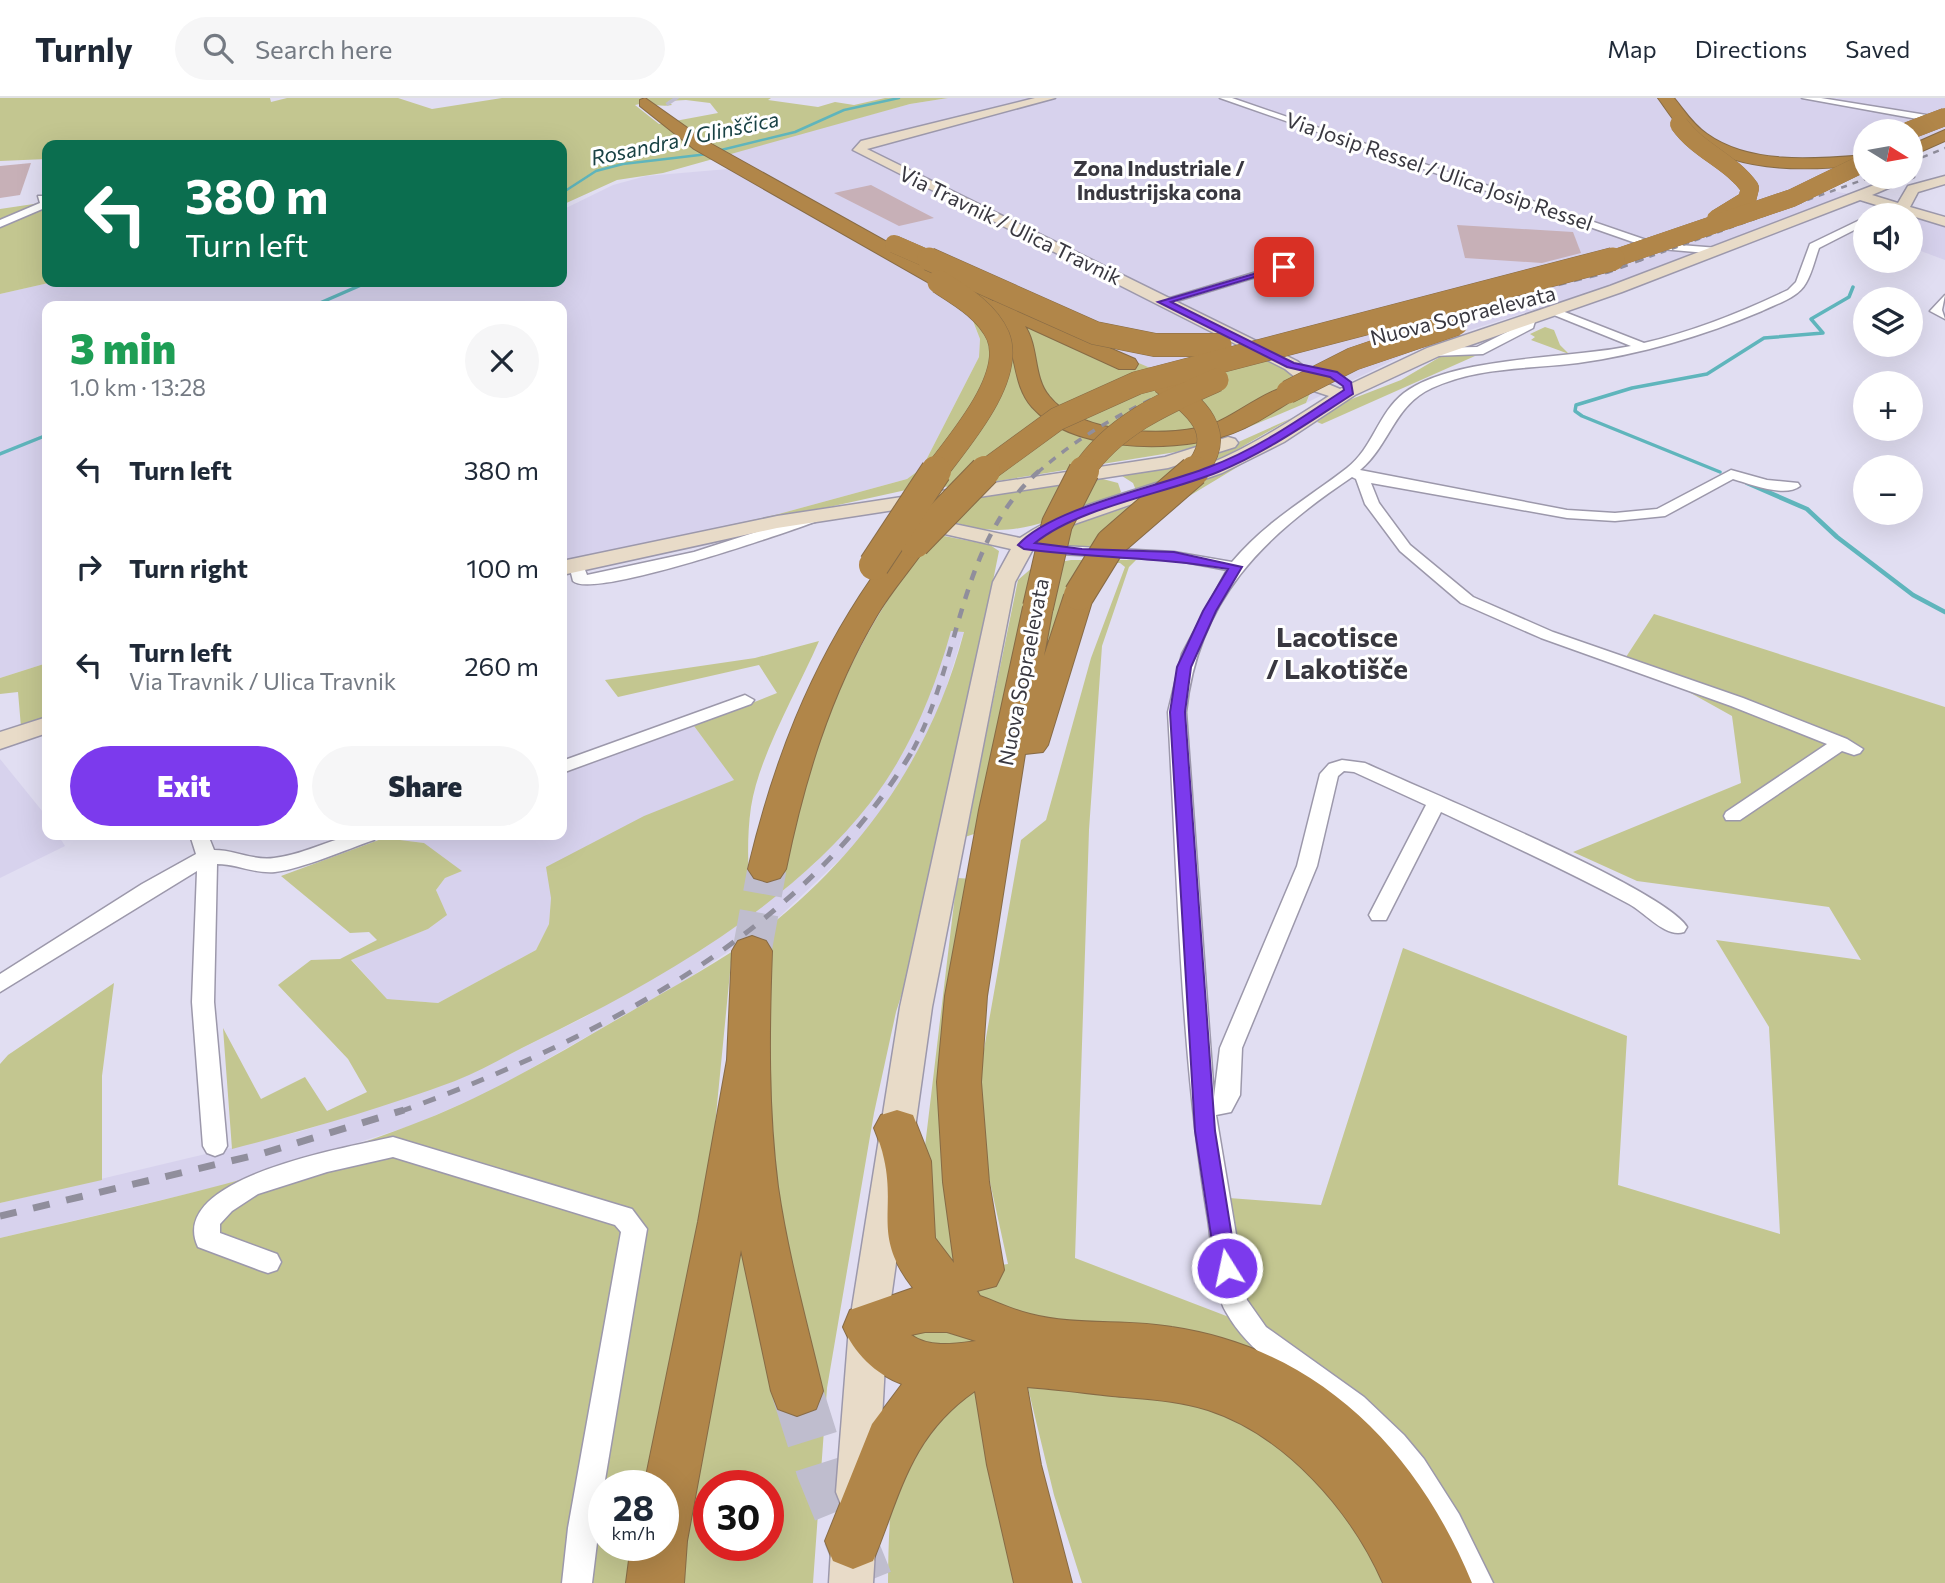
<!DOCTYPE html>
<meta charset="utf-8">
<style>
:root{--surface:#fff;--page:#f6f6f7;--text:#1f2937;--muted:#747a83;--line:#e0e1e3;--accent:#7c3aed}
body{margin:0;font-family:Commissioner,sans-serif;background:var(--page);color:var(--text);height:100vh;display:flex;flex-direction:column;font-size:26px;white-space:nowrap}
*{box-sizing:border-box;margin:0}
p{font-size:23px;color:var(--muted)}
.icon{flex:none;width:38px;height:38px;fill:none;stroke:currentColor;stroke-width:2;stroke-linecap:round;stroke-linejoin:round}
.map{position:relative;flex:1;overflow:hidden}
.panel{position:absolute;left:42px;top:203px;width:525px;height:539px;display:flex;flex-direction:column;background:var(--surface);border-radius:14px;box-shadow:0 7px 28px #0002}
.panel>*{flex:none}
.banner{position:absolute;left:42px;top:42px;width:525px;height:147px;border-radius:14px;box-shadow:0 7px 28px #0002;background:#0b6e4f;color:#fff;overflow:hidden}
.needle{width:46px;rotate:101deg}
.controls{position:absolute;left:1853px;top:21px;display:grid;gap:14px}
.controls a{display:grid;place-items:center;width:70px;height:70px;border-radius:50%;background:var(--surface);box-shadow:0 7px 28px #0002;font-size:35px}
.speed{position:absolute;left:588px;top:1372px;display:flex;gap:14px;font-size:35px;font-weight:700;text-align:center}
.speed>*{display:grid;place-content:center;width:91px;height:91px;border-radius:50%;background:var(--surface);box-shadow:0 7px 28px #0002;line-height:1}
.speed small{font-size:18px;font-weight:400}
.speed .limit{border:10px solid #d22;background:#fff;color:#111}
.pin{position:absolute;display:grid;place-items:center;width:60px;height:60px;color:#fff;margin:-30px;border-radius:14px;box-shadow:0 4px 10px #0006}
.me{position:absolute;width:77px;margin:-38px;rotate:350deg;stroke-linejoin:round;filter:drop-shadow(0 0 5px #0008)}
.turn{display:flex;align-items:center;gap:24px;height:147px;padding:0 28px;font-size:32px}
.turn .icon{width:91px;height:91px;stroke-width:2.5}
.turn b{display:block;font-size:49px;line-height:60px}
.round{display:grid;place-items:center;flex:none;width:74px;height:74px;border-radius:37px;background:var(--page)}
.head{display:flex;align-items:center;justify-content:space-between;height:119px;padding:0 28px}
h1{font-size:42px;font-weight:800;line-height:52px;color:#1e9e55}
.primary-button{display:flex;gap:14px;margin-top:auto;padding:14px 28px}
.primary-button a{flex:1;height:80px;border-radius:42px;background:var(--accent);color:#fff;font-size:28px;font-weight:800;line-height:80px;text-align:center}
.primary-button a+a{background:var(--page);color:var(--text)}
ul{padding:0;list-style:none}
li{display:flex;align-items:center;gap:21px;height:98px;padding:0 28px}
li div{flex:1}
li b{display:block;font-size:26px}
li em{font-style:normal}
header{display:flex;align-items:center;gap:42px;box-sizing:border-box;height:98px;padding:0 35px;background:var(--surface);border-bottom:2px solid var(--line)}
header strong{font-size:33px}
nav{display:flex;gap:38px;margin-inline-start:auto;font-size:24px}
.search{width:490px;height:63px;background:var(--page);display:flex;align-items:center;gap:18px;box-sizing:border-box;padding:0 24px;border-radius:38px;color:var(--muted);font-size:26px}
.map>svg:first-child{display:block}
.built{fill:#d7d2ed}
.green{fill:#c3c690;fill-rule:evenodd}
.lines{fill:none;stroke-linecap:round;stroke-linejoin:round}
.stream-far2{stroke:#5fb5bc;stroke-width:2.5}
.stream-far1{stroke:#5fb5bc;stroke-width:3.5}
.stream{stroke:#5fb5bc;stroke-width:4.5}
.building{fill:#c7b0b7}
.highway-tunnel-far2{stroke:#bfbdce;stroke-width:18;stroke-dasharray:18 9;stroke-linecap:butt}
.highway-tunnel-far1{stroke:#bfbdce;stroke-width:39;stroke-dasharray:39 19;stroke-linecap:butt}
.highway-tunnel{stroke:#bfbdce;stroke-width:51;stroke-dasharray:51 25;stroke-linecap:butt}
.street-casing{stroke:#9c98ab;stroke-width:3}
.secondary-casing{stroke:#9c98ab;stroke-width:3}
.highway-casing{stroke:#876b46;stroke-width:2}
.street{fill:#fff;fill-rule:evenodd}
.secondary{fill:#e8dbc8;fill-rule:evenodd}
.highway{fill:#b18649;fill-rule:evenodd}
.rail-far4{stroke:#908e9c;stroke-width:2.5;stroke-dasharray:6 6;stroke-linecap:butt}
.rail-far3{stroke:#908e9c;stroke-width:3.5;stroke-dasharray:8 8;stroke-linecap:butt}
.rail-far2{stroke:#908e9c;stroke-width:4.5;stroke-dasharray:10 10;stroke-linecap:butt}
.rail-far1{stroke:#908e9c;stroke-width:5;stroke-dasharray:13 13;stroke-linecap:butt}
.rail{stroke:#908e9c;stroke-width:7;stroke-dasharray:17 17;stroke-linecap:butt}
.highway-bridge-far2-casing{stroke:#876b46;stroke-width:18;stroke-linecap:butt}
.highway-bridge-far1-casing{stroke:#876b46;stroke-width:24;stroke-linecap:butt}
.highway-bridge-casing{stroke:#876b46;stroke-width:32;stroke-linecap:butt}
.highway-bridge-far2{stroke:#b18649;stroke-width:18}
.highway-bridge-far1{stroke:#b18649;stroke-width:23}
.highway-bridge{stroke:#b18649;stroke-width:30}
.route{fill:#7c3aed;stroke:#51269a;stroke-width:2}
.labels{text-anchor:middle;stroke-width:6;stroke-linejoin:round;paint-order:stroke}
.far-water-label{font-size:21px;font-style:italic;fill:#184144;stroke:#fff}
.far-neighbourhood-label{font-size:21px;font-weight:bold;fill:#393840;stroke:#fff}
.far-street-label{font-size:21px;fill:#393840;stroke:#fff}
.quarter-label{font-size:28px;font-weight:bold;fill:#393840;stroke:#fff}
</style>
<header>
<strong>Turnly</strong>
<div class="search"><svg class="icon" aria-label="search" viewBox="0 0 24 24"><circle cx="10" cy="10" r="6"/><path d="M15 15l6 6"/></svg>Search here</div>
<nav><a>Map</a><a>Directions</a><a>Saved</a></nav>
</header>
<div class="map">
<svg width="1945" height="1485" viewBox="0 0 1945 1485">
<rect width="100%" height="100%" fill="#e1def2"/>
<g class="built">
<polygon points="948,0 1945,0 1945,38 1911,50 1911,33 1866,33 1865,67 1812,90 1850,96 1603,190 1426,246 1306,305 1310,296 1177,281 973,224 980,241 979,259 922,370 907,381 775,417 562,463 562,208 47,208 47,565 0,580 0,196 53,184 562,184 562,112 613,87 646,78 728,71 709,60 910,6"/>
<polygon points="1904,113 1945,126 1945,162 1918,152 1915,137 1911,135 1911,117 1894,116"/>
<polygon points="951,532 964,533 938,616 916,661 887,707 853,749 777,821 686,882 493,992 413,1027 221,1088 0,1140 0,1105 302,1033 457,982 585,919 689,858 780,795 815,765 870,704 905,651 926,606"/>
<polygon points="694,628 735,682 707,694 551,800 549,826 536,852 438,905 387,901 351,861 428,831 446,817 436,792 445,780 424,745 384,740 392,737 562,737 562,676"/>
<polygon points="0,661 47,719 47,737 58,737 65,748 0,780"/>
</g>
<g class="green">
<path d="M0 0H270L271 4 287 0H398L432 11 502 0H771L768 2 818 9 835 4 854 7 885 0H948L910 6 663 75 617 82 562 107V47H47V61L0 63ZM686 2 710 5 718 15 659 26 635 7C649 3 659 10 672 7L668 3Z"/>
<polygon points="47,104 47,184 53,184 0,196 0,111"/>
<polygon points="1022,215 1162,275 1262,258 1284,269 1312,290 1306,305 1218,342 1176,354 979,386 906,392 562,468 562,463 775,417 907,381 922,370 979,259 980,241 973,223"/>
<polygon points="1545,229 1554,232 1560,247 1569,256 1531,242 1535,239 1530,236"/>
<polygon points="1453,257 1475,258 1322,326 1317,324 1344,304 1401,282 1440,259"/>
<polygon points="1292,320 1219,362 1137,395 1133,385 1119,376 1216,354"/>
<polygon points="1264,353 1176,406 1117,451 1075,449 1038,442 1078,425 1153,401"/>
<path d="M1099 380 1118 385 1121 394 1116 398C1052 419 1013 448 946 421L957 401Z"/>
<path d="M934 436 990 447 999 453 924 826 896 914 874 1015 827 1290 813 1485H674L731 1165 732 854 706 1119 653 1388H604V1447H642L635 1485H0V1140C138 1108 278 1078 411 1027 489 998 559 955 630 914 679 885 733 857 778 821 870 745 934 649 964 534L951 533C934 594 909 655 870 705 788 810 654 885 536 943 509 956 483 972 455 983 382 1010 307 1032 232 1051L223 930 261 1001 305 979 327 1013 367 994 348 961 278 887 311 862 340 861 377 842 369 834 350 835 281 778 384 740 424 745 462 773 445 780 436 792 447 817 428 831 351 862 387 901 438 905 536 852 549 826 551 800 546 769 644 718 734 682 694 628 777 595 759 567 618 599 605 582 755 560 819 543C798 592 759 657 751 709 747 736 748 763 749 790L767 771 780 790C810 649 845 552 934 436ZM709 1388H768V1447H709Z"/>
<polygon points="1071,462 1136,462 1129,469 1102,548 1089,732 1075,1160 1229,1219 1409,1389 1018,1224 974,1201 934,1161 921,1082 957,780 974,781 946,1014 954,1174 1008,1166 984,1057 981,968 1021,742 1046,722 1091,560 1125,469 1120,465 1106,465 983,733 965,739 1018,482 1033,469"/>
<polygon points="1654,516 1945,609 1945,1485 1489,1485 1468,1433 1443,1393 1270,1240 1258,1221 1242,1189 1229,1100 1321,1107 1403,850 1627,938 1618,1087 1780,1136 1769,929 1716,842 1861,862 1829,809 1637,783 1573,754 1741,685 1732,618 1626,559"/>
<polygon points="47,565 47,620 21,629 18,594 0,596 0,580"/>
<polygon points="114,885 102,978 102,1082 0,1105 0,966 8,957"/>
<polygon points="923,1222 985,1243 923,1257 908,1232"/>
<path d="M997 1277C1033 1277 1068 1281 1104 1285 1128 1287 1154 1288 1178 1292 1278 1312 1363 1391 1398 1485H1082L1054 1397 1026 1282 975 1290 1028 1485H888C889 1392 890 1303 997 1277Z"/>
</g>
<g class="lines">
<g class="stream-far2">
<polyline points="717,53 795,34 844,12 899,0"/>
<polyline points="562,95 596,73 623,66 708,56"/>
</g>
<g class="stream-far1">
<polyline points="313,208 368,184"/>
<polyline points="0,356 47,337"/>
<polyline points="1720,374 1582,318 1575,313 1576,307 1632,290 1707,276 1764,240 1823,235 1811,221 1849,199 1853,189"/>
</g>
<polyline class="stream" points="1747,385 1807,411 1837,439 1913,497 1945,514"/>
</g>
<g class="building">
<polygon points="31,65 20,97 0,100 0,68"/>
<polygon points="871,87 907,106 934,120 899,128 834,95"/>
<polygon points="1457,127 1573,134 1581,155 1542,165 1465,160"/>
</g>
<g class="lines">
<polyline class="highway-tunnel-far2" points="673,0 675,3"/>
<polyline class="highway-tunnel-far1" points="752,853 767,771"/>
<polyline class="highway-tunnel" points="797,1293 822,1372 868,1485"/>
<g class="street-casing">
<g id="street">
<polygon points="1220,0 1232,0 1655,145 1718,150 1723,153 1718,156 1650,150"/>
<polygon points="1802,0 1821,0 1945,20 1945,26"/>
<polygon points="38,98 44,98 47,109 0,129 0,122 40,105"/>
<polygon points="1903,106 1906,111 1886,117 1872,117"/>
<path d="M1866 119V126L1819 150C1815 161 1812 175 1806 185 1798 200 1776 206 1762 213 1703 238 1642 256 1578 265 1529 271 1477 269 1432 290 1394 307 1390 347 1360 372L1567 412 1615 415 1657 411 1731 372 1767 382 1798 385 1800 388C1785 400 1750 386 1733 381L1665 418 1615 423 1567 420 1371 385 1379 405 1410 447 1473 499 1553 534 1743 600 1847 641 1863 651 1860 655 1854 657 1842 653 1740 722H1726L1724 718 1726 714 1827 646 1731 608 1541 540 1461 505 1400 453 1365 406 1356 381 1352 379C1263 439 1198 501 1186 614L1214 999 1220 950 1297 768 1320 676 1329 666 1342 662 1365 665C1419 690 1665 791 1687 829L1684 834C1665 840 1646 815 1629 806 1568 773 1504 744 1441 714L1386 822H1372L1369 817 1426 707 1354 674 1344 673 1338 678 1317 768 1242 950 1240 997 1231 1014 1216 1017 1247 1202 1266 1229 1364 1299 1404 1337 1424 1361 1459 1416 1493 1485H1462C1432 1422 1398 1363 1344 1318 1303 1284 1252 1261 1226 1214 1213 1192 1212 1146 1208 1121 1180 954 1178 783 1168 614L1182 556 1227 472 1174 462 1041 455 1034 451 1041 447 1174 454 1232 464C1265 424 1307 401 1347 370 1373 350 1378 315 1404 295 1453 258 1569 261 1631 248L1549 215V211H1557L1644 245C1695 233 1742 214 1788 192L1796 184 1810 146Z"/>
<polygon points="1280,167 1289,169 1167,206 1157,204"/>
<polygon points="1945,197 1942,212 1945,221 1930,213"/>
<polygon points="1526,218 1536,220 1533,230 1483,256 1433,258 1427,254 1433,250 1477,249 1523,226"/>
<path d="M815 415 820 416V422C788 434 592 502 573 483L569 467 572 464H582L587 477 694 454Z"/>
<polygon points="745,597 754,602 751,606 562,675 562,663"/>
<path d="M190 737H208L214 752C235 752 254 763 274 760 312 756 333 735 377 737L374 742C347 751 302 771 275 774 254 776 237 766 217 766L214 904 227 1048 223 1055 215 1058 207 1055 203 1048 192 904 197 773 0 894V876L142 786 196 756Z"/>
<path d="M393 1039 632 1111 647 1131 604 1388 592 1485H562L568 1430 621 1134 615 1127 393 1059 327 1074 258 1096 232 1113 220 1126V1135L277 1156 281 1164 277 1172 268 1175 259 1172 198 1149C165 1079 350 1049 393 1039Z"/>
</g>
</g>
<g class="secondary-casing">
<g id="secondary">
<path d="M1035 0H1055L867 51 1297 263 1323 284 1340 291 1427 250 1610 188 1895 79H1911V76L1914 79 1872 97 1898 105 1908 88 1945 78V86L1918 94 1910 109 1945 119V128L1860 102 1622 194 1439 258 1355 297 1284 344 1222 375 1060 431 1033 451 1015 484 932 909 887 1229 878 1394 872 1409 858 1415 869 1420 876 1435 873 1485H829L832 1435 839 1420 853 1414 842 1409 836 1394 849 1229 900 909 993 484 1011 451 905 427 902 423 912 417 1020 440C1076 402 1147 393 1209 366 1252 348 1290 323 1329 298L1311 292 1285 271 853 52 861 43Z"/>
<polygon points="1228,339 1235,341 1238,345 1235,349 1168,370 777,430 562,477 562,463 777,418 1165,359"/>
<polygon points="47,619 47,635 0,651 0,634"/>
</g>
</g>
<g class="highway-casing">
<g id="highway">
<path d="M645 0 706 43 993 203 1001 200 1009 201 1056 227 1135 261 1138 266 1135 271H1119L1025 228C1039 249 1033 279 1049 298 1079 337 1173 341 1215 325 1238 316 1276 284 1296 289L1300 294C1294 303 1283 308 1275 313 1258 324 1240 334 1221 339 1168 355 1071 353 1032 309 1009 283 1020 246 994 222L694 51 640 8V2Z"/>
<path d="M1658 0H1674C1684 12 1693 27 1707 36 1750 67 1816 61 1866 57V67C1812 72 1744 76 1697 45 1681 35 1669 15 1658 0Z"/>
<polygon points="1945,32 1945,43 1911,58 1911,47"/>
<path d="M915 437 925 439 929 445C912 470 891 493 876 519 830 597 804 683 786 771L780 780 767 784 754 780 748 771C773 666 809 571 871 481 882 466 897 441 915 437Z"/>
<path d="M1079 488 1089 491 1094 497 1048 647 1043 654 1025 656 987 898 981 984 989 1084 1004 1172 996 1188 977 1193 980 1198C997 1204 1013 1212 1030 1216 1076 1228 1126 1221 1172 1229 1319 1251 1417 1352 1472 1485H1383C1351 1412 1285 1337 1208 1312 1177 1302 1144 1301 1112 1298 1084 1295 1055 1291 1027 1289L1041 1367 1072 1485H1014L987 1367 975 1293C910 1338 901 1395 873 1463L853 1471 833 1463 825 1443 872 1326 902 1286C875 1276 854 1255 843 1229L850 1212 913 1190C872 1137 896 1115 884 1061 882 1051 878 1040 874 1030L881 1017 897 1012 913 1017 931 1063 935 1140 954 1165 943 1084 937 984 945 898 979 712 1023 509 1027 503 1038 500 1049 503 1053 509 1044 558 1064 497 1069 491ZM925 1234H947L976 1243C954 1246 930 1250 911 1237Z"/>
<path d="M752 838 766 843 772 853C769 932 768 1011 778 1089 788 1158 807 1225 823 1293L816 1311 797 1318 778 1311 771 1293 741 1152 687 1443 684 1485H626L631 1447H663V1388H644L698 1124 727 962 732 853 738 843Z"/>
</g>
</g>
<use href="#street" class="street"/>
<use href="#secondary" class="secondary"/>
<use href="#highway" class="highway"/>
<g class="rail-far4">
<polyline points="1911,64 1945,50"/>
<polyline points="1638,163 1871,79"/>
</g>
<path class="rail-far3" d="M1037 375C1095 324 1160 294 1233 269L1608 174 1643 161"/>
<path class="rail-far2" d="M913 652C961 562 958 445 1039 373"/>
<path class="rail-far1" d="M399 1014C594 943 805 836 914 650"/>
<polyline class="rail" points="0,1118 264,1055 404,1012"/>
<g class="highway-bridge-far2-casing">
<g id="highway-bridge-far2">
<path d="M1679 26C1698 53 1731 63 1750 90L1747 102 1716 121"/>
<polyline points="1908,33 1945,19"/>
<polyline points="894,146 933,163"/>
<polyline points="1607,163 1792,100 1866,64"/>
</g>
</g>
<g class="highway-bridge-far1-casing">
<g id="highway-bridge-far1">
<polyline points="929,161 1095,235 1155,247 1220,247"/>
<path d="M1162 284C1195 308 1230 335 1193 375"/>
<polyline points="1288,294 1353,261 1456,226"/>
<path d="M935 375C958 344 1015 280 998 238 987 213 961 198 939 184"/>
<polyline points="983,375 1057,321 1137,285 1613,161"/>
<path d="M1082 375C1113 327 1167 304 1217 282"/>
</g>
</g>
<g class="highway-bridge-casing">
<g id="highway-bridge">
<polyline points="915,445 985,373"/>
<polyline points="874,467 936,373"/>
<polyline points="1079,497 1111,445 1194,373"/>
<polyline points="1038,509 1057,426 1084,373"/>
</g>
</g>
<use href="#highway-bridge-far2" class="highway-bridge-far2"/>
<use href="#highway-bridge-far1" class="highway-bridge-far1"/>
<use href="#highway-bridge" class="highway-bridge"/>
</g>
<path class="route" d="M1281 168 1288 169 1171 204 1294 265 1337 274 1351 284 1353 296C1309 324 1267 354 1218 374 1164 396 1079 409 1035 445L1082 451 1174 454 1242 469 1216 513 1191 569 1185 614 1215 1033 1237 1170 1234 1177 1227 1179 1219 1177 1216 1170 1195 1033 1170 614 1177 569 1203 513 1228 471C1161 459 1092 460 1024 451L1018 447C1052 409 1159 389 1209 369 1258 351 1301 320 1344 292L1343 288 1330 279 1287 269 1158 204Z"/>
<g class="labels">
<g class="far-water-label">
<text transform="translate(685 41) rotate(-12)" y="7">Rosandra / Glinščica</text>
</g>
<g class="far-neighbourhood-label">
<text x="1159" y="78">Zona Industriale /<tspan x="1159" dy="24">Industrijska cona</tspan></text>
</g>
<g class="far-street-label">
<text transform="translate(1439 74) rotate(19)" y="7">Via Josip Ressel / Ulica Josip Ressel</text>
<text transform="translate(1010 128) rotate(26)" y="7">Via Travnik / Ulica Travnik</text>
<text transform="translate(1463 218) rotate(-14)" y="7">Nuova Sopraelevata</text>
<text transform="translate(1024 574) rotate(-79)" y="7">Nuova Sopraelevata</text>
</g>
<g class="quarter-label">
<text x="1337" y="549">Lacotisce<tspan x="1337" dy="32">/ Lakotišče</tspan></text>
</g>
</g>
</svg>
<div class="controls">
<a><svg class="needle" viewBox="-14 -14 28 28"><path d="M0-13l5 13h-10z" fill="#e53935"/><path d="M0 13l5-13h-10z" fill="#747a83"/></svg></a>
<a><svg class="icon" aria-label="sound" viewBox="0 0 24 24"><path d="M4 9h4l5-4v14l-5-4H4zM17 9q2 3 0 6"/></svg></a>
<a><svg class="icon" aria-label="layers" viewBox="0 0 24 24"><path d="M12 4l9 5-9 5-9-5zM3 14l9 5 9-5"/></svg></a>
<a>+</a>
<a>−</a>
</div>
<div class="speed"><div>28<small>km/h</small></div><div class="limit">30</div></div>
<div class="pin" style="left:1284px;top:169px;background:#d93025"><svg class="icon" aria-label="arrive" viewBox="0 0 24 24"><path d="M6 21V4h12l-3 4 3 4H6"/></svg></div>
<svg class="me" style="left:1227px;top:1170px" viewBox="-20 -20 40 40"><circle r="17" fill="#7c3aed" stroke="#fff" stroke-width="3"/><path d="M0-11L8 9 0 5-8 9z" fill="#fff"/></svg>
<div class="banner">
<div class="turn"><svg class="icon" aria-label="left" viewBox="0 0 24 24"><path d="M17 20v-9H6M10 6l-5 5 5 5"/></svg><div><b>380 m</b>Turn left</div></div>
</div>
<section class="panel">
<div class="head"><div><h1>3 min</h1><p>1.0 km · 13:28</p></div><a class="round"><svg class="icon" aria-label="close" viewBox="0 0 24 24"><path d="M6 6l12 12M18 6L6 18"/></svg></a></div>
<ul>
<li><svg class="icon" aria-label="left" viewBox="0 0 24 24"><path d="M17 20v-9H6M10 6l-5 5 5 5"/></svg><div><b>Turn left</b></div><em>380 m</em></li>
<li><svg class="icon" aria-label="right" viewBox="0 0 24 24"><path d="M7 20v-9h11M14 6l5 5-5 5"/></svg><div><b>Turn right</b></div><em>100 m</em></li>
<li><svg class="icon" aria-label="left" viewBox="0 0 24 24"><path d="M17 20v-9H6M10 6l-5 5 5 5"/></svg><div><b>Turn left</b><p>Via Travnik / Ulica Travnik</p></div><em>260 m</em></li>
</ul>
<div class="primary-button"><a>Exit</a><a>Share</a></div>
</section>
</div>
